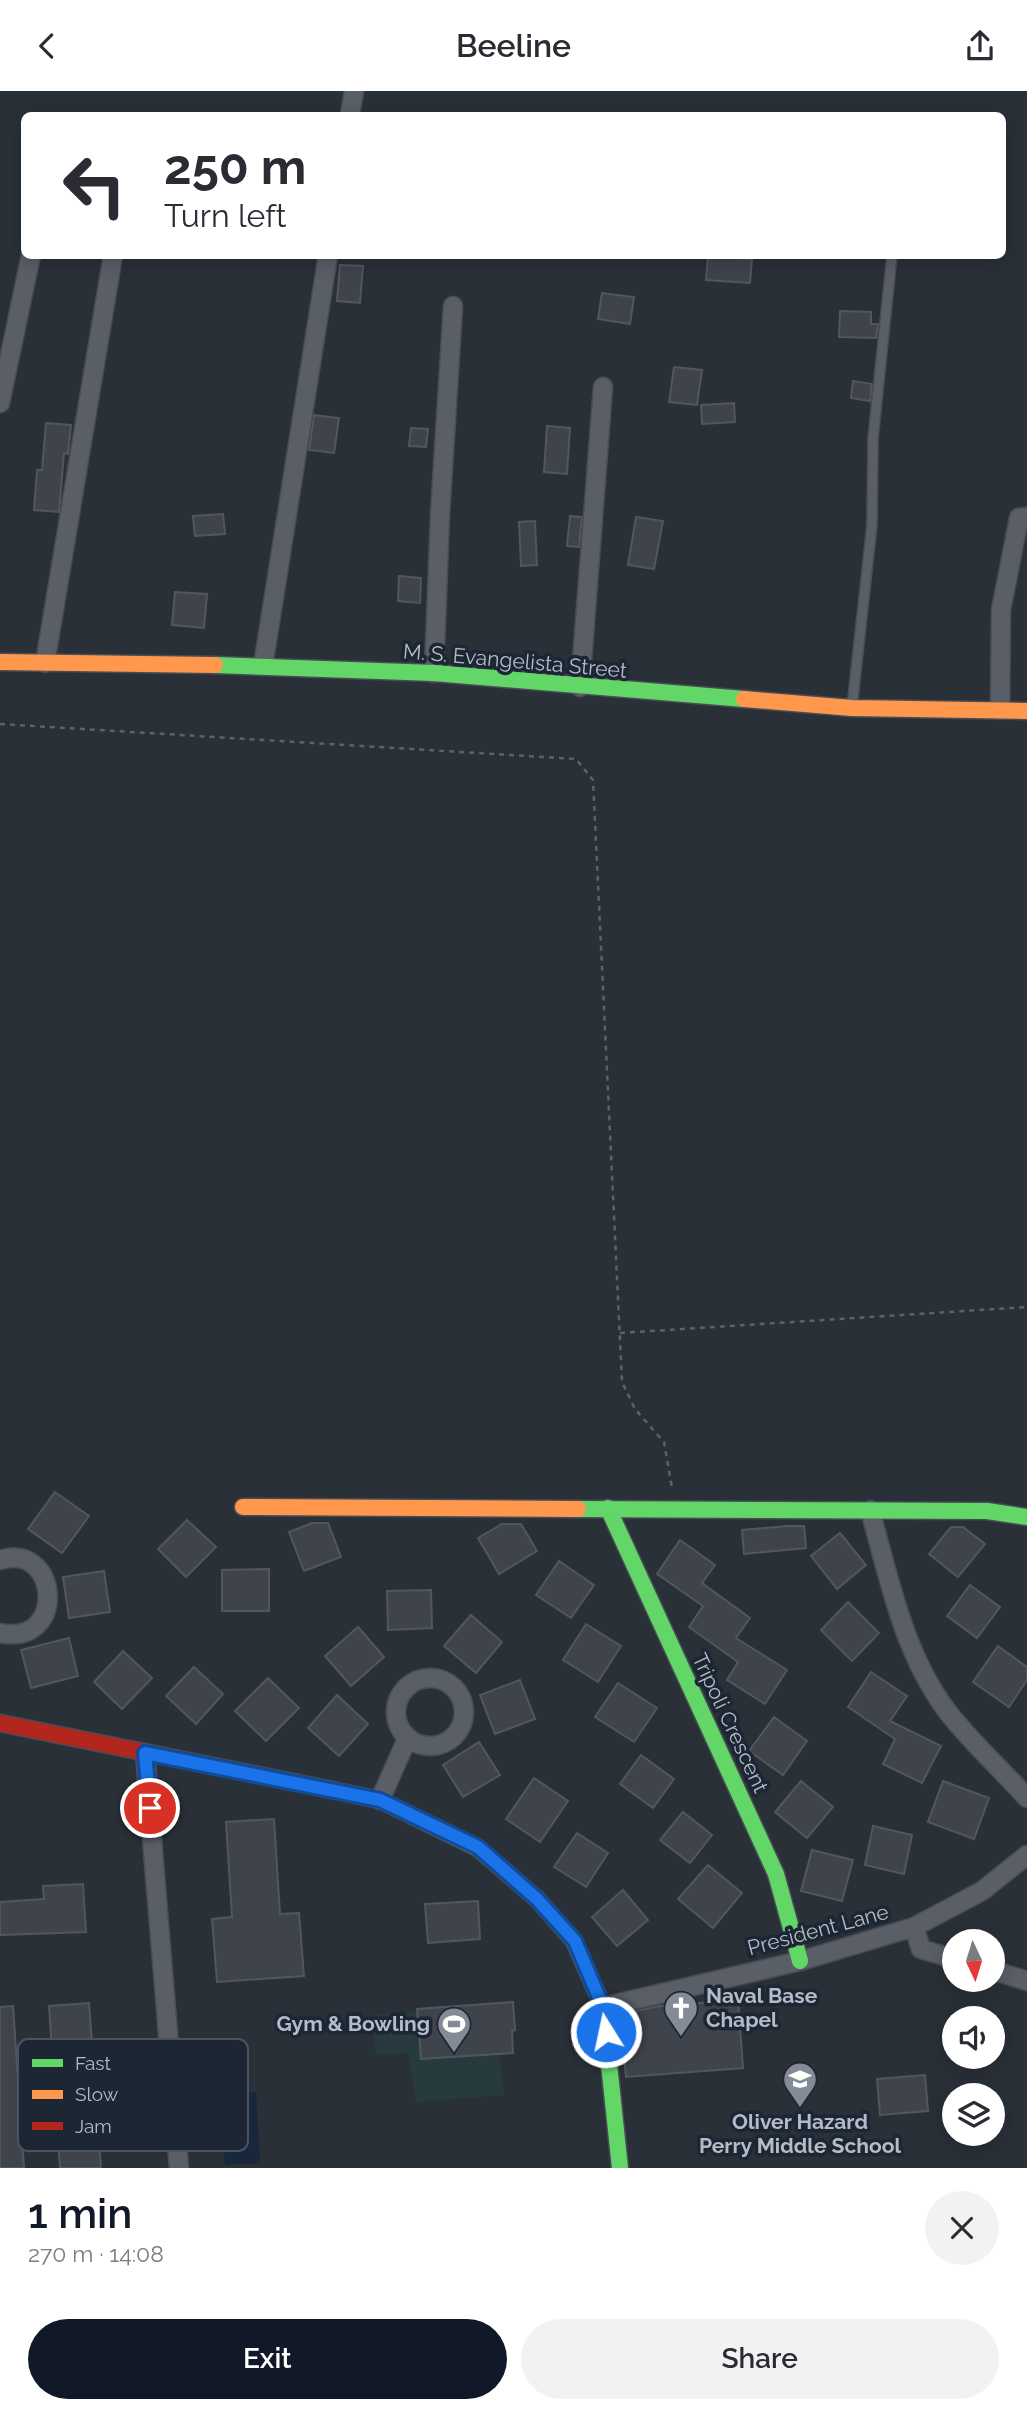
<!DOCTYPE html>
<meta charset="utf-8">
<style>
:root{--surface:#fff;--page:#f2f2f3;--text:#2b2b33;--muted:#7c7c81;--accent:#111827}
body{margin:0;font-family:Raleway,sans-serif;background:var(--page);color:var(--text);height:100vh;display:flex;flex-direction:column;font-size:26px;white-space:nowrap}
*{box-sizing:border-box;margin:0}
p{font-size:23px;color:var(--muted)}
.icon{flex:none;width:38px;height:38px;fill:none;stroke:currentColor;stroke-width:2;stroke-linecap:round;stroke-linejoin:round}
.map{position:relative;height:2077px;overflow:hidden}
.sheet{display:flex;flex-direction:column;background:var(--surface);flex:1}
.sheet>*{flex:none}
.hud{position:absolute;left:21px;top:21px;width:985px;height:147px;border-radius:10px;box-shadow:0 4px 18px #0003;background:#fff;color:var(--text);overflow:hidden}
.needle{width:46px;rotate:176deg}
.tools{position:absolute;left:942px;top:1838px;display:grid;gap:14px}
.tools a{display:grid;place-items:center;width:63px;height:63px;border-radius:50%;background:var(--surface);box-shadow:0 4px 18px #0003;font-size:35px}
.pin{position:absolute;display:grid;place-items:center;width:60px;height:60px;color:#fff;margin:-30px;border:4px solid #fff;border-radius:50%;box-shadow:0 2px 7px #0007}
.me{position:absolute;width:77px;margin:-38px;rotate:350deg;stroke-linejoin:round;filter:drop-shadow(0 0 5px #0008)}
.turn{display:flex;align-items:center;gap:24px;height:147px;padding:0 28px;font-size:32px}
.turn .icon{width:91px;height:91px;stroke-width:2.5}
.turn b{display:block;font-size:49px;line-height:60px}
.round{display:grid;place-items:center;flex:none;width:74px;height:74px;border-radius:37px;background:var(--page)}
.headline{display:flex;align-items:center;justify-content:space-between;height:119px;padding:0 28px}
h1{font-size:42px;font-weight:600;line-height:52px;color:var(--accent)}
.action{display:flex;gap:14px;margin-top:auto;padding:14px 28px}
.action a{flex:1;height:80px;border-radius:42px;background:var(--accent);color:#fff;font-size:28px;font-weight:600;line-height:80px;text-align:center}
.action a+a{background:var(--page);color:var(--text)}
header{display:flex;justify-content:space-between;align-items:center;height:91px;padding:0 28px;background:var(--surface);font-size:32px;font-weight:600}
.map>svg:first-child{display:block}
.green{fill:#273a3e}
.water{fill:#19273c}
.building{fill:#3f444c;stroke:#52575f;stroke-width:2}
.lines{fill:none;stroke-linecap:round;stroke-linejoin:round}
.lane-casing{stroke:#484c55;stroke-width:12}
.street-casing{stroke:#484c55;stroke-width:21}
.fast-casing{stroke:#484c55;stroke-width:19}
.slow-casing{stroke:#484c55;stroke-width:19}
.jam-casing{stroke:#484c55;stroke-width:19}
.path{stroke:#5c6268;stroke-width:2.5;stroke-dasharray:5 5;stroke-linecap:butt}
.lane{stroke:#5a5e66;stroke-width:9}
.street{stroke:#5a5e66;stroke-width:18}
.fast{stroke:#63d668;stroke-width:16}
.slow{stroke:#ff974d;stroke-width:16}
.jam{stroke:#b3261e;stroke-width:16}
.route-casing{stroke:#114b97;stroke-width:18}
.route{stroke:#1a73e8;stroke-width:12}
.labels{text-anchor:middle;stroke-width:7;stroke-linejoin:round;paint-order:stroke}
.street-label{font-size:21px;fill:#b4bcc9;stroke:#1d2633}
.poi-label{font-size:21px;font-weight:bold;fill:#b4bcc9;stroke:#1d2633;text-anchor:start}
.key{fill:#1d2633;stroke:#4a5360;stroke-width:2}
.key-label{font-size:19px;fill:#b4bcc9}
</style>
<header><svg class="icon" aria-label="back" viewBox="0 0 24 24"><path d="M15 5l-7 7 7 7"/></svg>Beeline<svg class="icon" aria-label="share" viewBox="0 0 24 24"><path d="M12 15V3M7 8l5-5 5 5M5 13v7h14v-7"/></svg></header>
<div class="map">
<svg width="1027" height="2077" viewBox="0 0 1027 2077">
<rect width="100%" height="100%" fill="#2a3038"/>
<polygon class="green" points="494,1916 504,2004 416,2011 408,1962 376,1964 372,1924"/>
<polygon class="water" points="256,2001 260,2072 225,2074 220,2003"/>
<g class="building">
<polygon points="708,165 752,168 750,192 706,189"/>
<polygon points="340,174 363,175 360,212 337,210"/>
<polygon points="602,202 634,206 630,233 598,228"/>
<polygon points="840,220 871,221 871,233 878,233 876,247 839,246"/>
<polygon points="674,276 702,279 697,314 669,311"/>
<polygon points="853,290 872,293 870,310 851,307"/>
<polygon points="734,312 735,331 702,333 701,314"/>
<polygon points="314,324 339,327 334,362 309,359"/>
<polygon points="46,332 71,334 68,363 64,362 59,421 34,419 37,379 42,379"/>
<polygon points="547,335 570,337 567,383 544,381"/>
<polygon points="411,337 428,338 426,356 409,355"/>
<polygon points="223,423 225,443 195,445 193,425"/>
<polygon points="570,425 582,426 579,456 567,455"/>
<polygon points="636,426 663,430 654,478 628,474"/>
<polygon points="535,430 537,474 521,475 519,431"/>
<polygon points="399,485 421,487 420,512 398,510"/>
<polygon points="175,501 207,503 204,537 172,534"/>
<polygon points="55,1401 89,1425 62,1462 28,1438"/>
<polygon points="187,1429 216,1456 186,1486 158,1458"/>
<polygon points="312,1432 328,1432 341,1466 304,1480 289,1441"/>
<polygon points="502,1433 521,1433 537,1460 499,1483 478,1447"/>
<polygon points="787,1435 804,1435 806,1457 744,1463 742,1439"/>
<polygon points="951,1436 963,1436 985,1453 958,1486 929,1463"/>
<polygon points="840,1442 866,1474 837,1498 811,1465"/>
<polygon points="680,1449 715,1474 702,1492 750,1527 736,1547 787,1579 765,1613 727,1589 738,1571 689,1536 703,1515 657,1483"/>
<polygon points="559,1470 594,1494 571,1527 536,1504"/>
<polygon points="269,1478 269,1520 222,1520 222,1479"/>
<polygon points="104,1480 110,1521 69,1527 63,1486"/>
<polygon points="970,1494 1000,1516 977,1547 947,1525"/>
<polygon points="431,1499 432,1537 388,1539 387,1500"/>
<polygon points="848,1511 879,1542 852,1570 821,1539"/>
<polygon points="471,1524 502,1551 476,1582 444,1555"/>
<polygon points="586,1533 621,1555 598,1591 563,1569"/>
<polygon points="358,1536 384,1566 351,1595 325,1565"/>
<polygon points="69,1547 78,1585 31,1597 21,1559"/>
<polygon points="998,1555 1027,1576 1027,1589 1009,1616 973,1591"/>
<polygon points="123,1560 152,1587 122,1618 94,1591"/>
<polygon points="194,1576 223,1603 196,1633 166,1605"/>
<polygon points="871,1581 907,1605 890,1630 941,1655 922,1692 883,1673 895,1648 848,1616"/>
<polygon points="268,1587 299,1617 266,1650 235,1620"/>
<polygon points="520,1589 535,1628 495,1643 480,1604"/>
<polygon points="618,1592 657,1617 634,1651 595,1626"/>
<polygon points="337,1604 368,1633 339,1665 308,1637"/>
<polygon points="774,1626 807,1650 783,1684 749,1660"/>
<polygon points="479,1651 500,1684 463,1706 443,1674"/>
<polygon points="641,1664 674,1688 653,1717 620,1693"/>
<polygon points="534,1687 568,1710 540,1751 506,1728"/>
<polygon points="801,1690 833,1716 807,1747 775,1721"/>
<polygon points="943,1690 989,1707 974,1748 928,1731"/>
<polygon points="683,1721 712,1744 690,1772 660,1749"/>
<polygon points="274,1728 280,1823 299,1822 304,1885 217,1891 212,1828 232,1826 226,1731"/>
<polygon points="873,1735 912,1744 904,1783 865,1774"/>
<polygon points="577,1742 608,1762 586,1796 554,1776"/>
<polygon points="812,1759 853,1769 842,1810 801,1800"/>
<polygon points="708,1774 742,1802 713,1837 678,1808"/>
<polygon points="83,1793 86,1841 0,1844 0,1811 44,1808 43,1795"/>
<polygon points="623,1799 648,1829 617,1855 592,1826"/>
<polygon points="478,1810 480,1848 428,1852 425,1813"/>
<polygon points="738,1909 743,1977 626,1986 620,1924 659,1915"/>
<polygon points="513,1911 515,1939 512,1940 513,1962 421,1968 417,1918"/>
<polygon points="89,1912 101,2077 60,2077 49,1915"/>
<polygon points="13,1915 24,2077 0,2077 0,1916"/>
<polygon points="925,1984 928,2020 880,2024 877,1988"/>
</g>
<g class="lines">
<g class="lane-casing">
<polyline id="lane" points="852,616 872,434 873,348 892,164"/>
</g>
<g class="street-casing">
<g id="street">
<polyline points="350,24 354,0"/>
<polyline points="0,312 31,164"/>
<polyline points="45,572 113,164"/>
<polyline points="263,575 328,164"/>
<polyline points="434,582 440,424 453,215"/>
<polyline points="580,596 603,296"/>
<polyline points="1000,619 1001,519 1019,427 1027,426"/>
<path d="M870 1419C889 1487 903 1561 947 1620 969 1649 1002 1679 1027 1707"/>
<path d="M0 1469C59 1450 68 1556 0 1542"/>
<circle cx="430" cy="1621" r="34"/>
<polyline points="145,1662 179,2077"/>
<polyline points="380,1709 407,1648"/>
<polyline points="914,1836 921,1858 954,1868"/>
<polyline points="992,1879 1027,1890"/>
<polyline points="603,1916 800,1870 914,1836 982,1800 1027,1764"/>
</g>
</g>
<g class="fast-casing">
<g id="fast">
<polyline points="215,574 434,582 744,608"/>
<polyline points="608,1417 776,1783 800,1870"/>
<polyline points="578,1418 987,1420 1027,1426"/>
<polyline points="332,1699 380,1709 478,1757 537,1808 574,1850 603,1916 620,2077"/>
</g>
</g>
<g class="slow-casing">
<g id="slow">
<polyline points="0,571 215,574"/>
<polyline points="744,608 852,617 1027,620"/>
<polyline points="243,1416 578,1418"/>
</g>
</g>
<g class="jam-casing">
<polyline id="jam" points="0,1632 332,1699"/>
</g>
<g class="path">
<polyline points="0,633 576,668 593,689 622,1291 635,1318 664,1351 672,1397"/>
<polyline points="620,1242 1027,1216"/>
</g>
<use href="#lane" class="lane"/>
<use href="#street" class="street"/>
<use href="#fast" class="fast"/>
<use href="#slow" class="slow"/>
<use href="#jam" class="jam"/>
</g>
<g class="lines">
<g class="route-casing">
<polyline id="route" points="150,1717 145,1662 380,1709 478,1756 537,1808 575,1850 603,1916 606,1941"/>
</g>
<use href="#route" class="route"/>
</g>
<defs>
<g id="church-pin" transform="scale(1.75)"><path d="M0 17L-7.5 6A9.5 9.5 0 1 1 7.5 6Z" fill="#848b96" stroke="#1d2633"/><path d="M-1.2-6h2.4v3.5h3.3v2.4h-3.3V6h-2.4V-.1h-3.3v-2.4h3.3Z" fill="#fff"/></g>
<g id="stadium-pin" transform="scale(1.75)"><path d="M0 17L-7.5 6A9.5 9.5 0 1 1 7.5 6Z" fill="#848b96" stroke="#1d2633"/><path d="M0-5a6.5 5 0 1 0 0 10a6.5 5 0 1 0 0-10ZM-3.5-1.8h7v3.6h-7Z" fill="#fff"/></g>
<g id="school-pin" transform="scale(1.75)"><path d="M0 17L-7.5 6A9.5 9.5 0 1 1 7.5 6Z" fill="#848b96" stroke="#1d2633"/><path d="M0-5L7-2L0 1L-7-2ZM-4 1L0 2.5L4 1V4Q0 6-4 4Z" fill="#fff"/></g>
</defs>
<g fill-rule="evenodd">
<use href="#church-pin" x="681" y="1917"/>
<use href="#stadium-pin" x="454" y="1933"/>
<use href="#school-pin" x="800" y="1988"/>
</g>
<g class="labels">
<g class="street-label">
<text transform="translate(515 570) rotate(5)" y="7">M. S. Evangelista Street</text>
<text transform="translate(730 1632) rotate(65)" y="7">Tripoli Crescent</text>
<text transform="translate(818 1839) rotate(-15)" y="7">President Lane</text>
</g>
<g class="poi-label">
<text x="706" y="1912">Naval Base<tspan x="706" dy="24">Chapel</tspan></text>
<text x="430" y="1940" text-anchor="end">Gym &amp; Bowling</text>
<text x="800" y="2038" text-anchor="middle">Oliver Hazard<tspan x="800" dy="24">Perry Middle School</tspan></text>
</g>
</g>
<rect x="18" y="1948" width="230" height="112" rx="10" class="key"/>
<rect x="32" y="1968" width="31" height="8" fill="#63d668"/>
<rect x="32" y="1999" width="31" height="9" fill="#ff974d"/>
<rect x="32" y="2031" width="31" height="8" fill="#b3261e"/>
<g class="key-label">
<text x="75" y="1979">Fast</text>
<text x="75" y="2010">Slow</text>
<text x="75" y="2042">Jam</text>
</g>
</svg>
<div class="tools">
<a><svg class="needle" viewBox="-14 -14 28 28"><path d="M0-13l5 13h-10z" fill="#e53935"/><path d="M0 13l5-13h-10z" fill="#7c7c81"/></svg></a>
<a><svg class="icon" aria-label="sound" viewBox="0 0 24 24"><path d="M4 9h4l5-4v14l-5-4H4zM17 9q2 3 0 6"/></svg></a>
<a><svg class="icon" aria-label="layers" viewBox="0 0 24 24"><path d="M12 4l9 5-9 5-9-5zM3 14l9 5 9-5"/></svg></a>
</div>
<div class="pin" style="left:150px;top:1717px;background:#d93025"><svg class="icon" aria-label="arrive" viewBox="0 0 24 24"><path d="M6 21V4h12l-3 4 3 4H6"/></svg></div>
<svg class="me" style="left:606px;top:1941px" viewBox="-20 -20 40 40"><circle r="17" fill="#1a73e8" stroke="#fff" stroke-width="3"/><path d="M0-11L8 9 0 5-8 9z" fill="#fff"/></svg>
<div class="hud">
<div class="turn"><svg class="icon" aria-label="left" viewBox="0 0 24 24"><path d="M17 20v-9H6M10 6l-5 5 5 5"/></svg><div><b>250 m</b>Turn left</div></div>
</div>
</div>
<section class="sheet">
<div class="headline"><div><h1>1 min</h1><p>270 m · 14:08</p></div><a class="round"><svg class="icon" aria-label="close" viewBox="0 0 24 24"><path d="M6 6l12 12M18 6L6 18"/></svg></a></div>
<div class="action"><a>Exit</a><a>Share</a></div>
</section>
